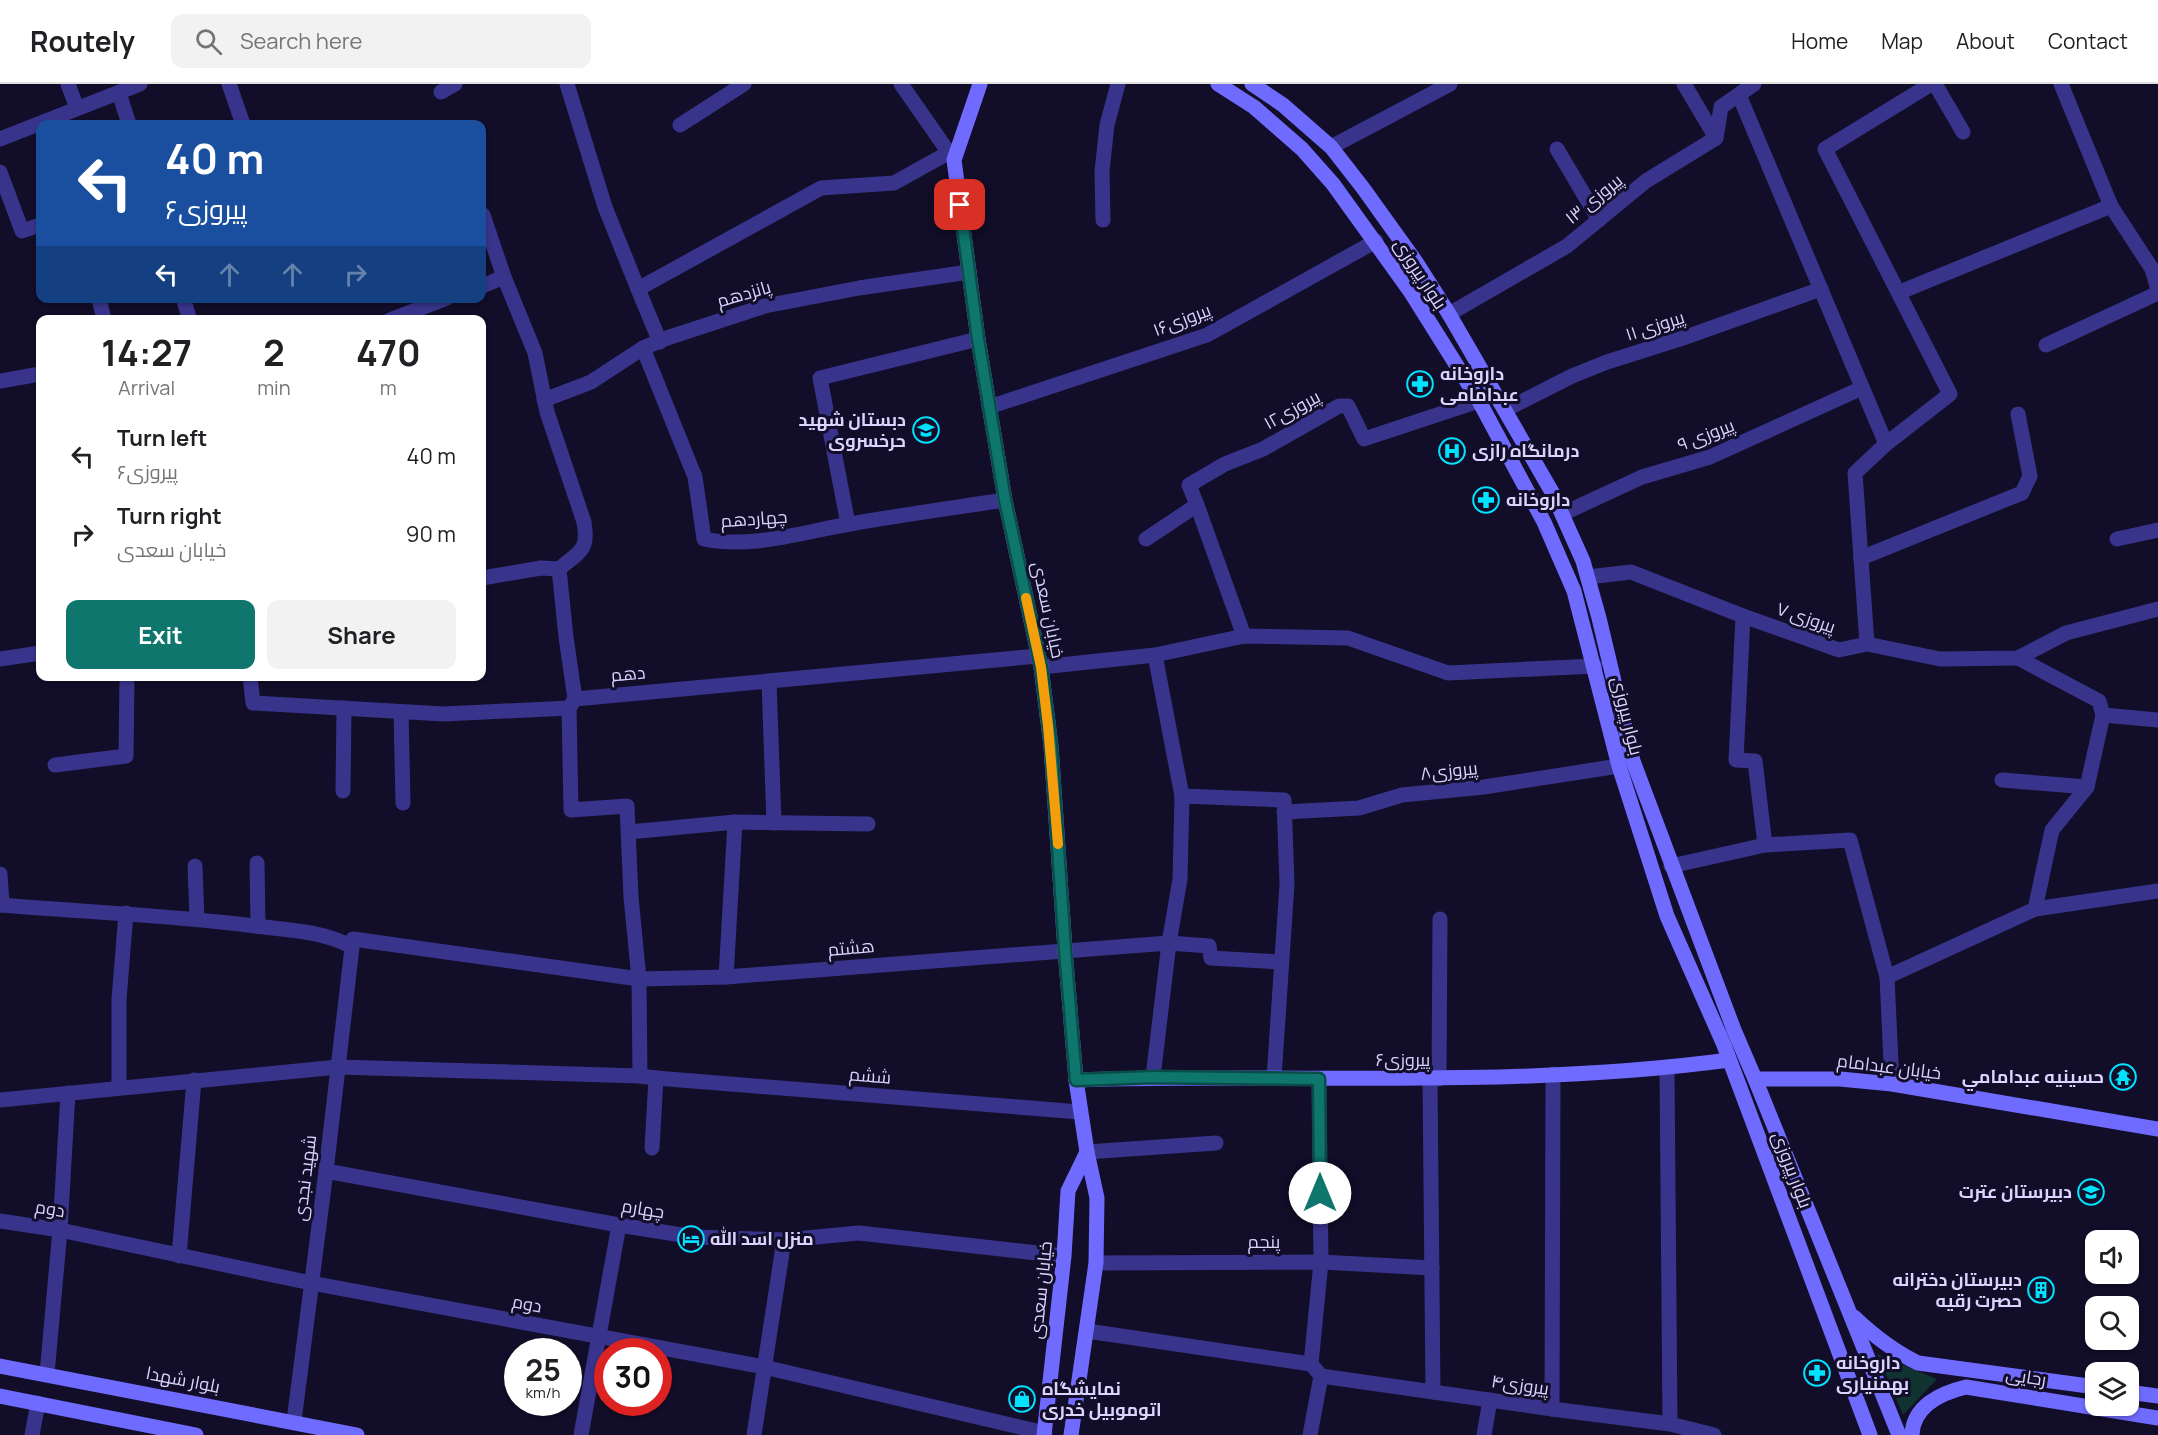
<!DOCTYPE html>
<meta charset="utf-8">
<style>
:root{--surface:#fff;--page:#f2f2f2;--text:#202124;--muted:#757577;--line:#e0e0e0;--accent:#0f766e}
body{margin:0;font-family:Manrope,Cairo,sans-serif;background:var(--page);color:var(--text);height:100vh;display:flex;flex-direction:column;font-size:22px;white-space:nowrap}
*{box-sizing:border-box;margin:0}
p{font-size:20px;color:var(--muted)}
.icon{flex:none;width:33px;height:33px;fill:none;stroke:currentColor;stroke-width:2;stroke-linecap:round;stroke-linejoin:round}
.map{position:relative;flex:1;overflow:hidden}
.sheet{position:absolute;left:36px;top:231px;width:450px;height:366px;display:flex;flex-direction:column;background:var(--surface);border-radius:12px;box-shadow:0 2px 4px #0004}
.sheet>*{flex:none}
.hud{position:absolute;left:36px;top:36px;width:450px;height:183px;border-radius:12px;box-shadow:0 2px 4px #0004;background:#1a4fa0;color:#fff;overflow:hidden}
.buttons{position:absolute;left:2085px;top:1146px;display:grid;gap:12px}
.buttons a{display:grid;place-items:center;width:54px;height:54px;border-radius:12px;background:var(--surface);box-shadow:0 2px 4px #0004;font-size:30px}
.speed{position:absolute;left:504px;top:1254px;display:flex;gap:12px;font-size:30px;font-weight:700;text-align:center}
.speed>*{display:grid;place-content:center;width:78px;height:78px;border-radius:50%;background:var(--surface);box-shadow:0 2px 4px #0004;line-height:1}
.speed small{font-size:15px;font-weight:400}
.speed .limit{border:9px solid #d22;background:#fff;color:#111}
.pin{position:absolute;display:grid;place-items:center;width:51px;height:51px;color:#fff;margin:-26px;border-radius:12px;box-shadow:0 3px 9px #0006}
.me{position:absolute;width:66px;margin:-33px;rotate:0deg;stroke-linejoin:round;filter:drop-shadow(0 0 4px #0008)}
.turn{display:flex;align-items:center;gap:21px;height:126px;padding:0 30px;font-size:27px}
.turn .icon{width:78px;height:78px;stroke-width:2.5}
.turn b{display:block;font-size:42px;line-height:51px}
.lanes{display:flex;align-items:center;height:57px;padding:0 30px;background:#0003;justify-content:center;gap:30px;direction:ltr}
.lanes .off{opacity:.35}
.eta{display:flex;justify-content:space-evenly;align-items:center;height:102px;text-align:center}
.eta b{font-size:36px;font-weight:700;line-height:42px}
.cta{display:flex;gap:12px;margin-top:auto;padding:12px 30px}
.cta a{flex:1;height:69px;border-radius:12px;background:var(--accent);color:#fff;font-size:24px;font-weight:700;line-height:69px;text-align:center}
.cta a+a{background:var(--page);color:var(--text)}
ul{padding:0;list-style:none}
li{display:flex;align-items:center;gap:18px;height:78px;padding:0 30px}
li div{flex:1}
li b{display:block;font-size:22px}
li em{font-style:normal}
header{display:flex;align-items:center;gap:36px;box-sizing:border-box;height:84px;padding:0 30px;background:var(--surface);border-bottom:2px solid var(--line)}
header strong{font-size:28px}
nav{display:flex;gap:33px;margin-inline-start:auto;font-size:21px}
.search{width:420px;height:54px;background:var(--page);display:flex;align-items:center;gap:15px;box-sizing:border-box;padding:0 21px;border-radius:12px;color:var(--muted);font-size:22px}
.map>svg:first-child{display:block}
.green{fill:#103332}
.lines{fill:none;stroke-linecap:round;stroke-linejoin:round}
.street{stroke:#38348b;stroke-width:15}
.secondary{stroke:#706bff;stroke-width:15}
.route-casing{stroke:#0a4d48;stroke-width:15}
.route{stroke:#0f766e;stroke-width:10}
.slow{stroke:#f59e0b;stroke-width:10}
.labels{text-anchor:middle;stroke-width:6;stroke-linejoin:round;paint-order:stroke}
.street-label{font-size:18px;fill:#dad4ff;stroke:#120d28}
.poi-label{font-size:18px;font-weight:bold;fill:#dad4ff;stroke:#120d28;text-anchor:start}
</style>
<header>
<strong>Routely</strong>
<div class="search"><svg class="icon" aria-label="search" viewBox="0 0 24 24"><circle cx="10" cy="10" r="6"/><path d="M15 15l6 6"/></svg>Search here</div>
<nav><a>Home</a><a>Map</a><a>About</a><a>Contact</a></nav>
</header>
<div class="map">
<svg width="2158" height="1351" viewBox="0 0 2158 1351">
<rect width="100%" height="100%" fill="#120d28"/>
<polygon class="green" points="1877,1270 1937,1295 1903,1331"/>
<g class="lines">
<g class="street">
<polyline points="68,0 77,24"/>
<polyline points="229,0 243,40"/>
<polyline points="567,0 605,123 638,205"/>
<polyline points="901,0 954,76"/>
<polyline points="1684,0 1716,54"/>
<polyline points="1935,0 1963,48"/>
<polyline points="2061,0 2111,122 2152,185 2158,206"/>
<polyline points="441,8 455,0"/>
<polyline points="119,9 129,40"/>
<polyline points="1739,11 1886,360"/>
<polyline points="680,41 744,0"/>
<polyline points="0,55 140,0"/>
<polyline points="1331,63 1450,0"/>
<polyline points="1557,65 1599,136"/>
<polyline points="0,88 22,147 40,141"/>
<polyline points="483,131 504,193"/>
<polyline points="1103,136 1102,87 1107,41 1118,0"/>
<path d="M482 202 504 193 535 269 547 328 584 438C589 467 580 467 559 485L566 553 575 615"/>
<polyline points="1900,208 2111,122"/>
<polyline points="99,214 104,236"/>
<polyline points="183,214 190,236"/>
<polyline points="1449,230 1567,162 1646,97 1716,54 1721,23 1754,0"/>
<polyline points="390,236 447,214"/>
<polyline points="660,258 638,205 821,104 894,99 948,69"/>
<polyline points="2046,261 2158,209"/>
<path d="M643 264 695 393 704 455C753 465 802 448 850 440 901 431 953 424 1005 416"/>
<polyline points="0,297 40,290"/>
<polyline points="544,316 591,298 643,264 667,254 765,222 859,204 969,188"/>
<polyline points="989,323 1207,251 1376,157"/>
<polyline points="1505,326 1572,292 1607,278 1686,253 1821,205"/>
<polyline points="1197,421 1244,552"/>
<polyline points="1562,430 1642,393 1710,373 1862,304"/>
<polyline points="848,440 820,294 978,255"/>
<polyline points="1146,455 1197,421 1189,401 1225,380 1263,365 1339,322 1348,322 1364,355 1479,317"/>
<polyline points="2117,455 2158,446"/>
<polyline points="1861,474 2022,409 2030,392 2018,330"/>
<polyline points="1588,493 1631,488 1743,532 1839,566 1867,560 1940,575 2018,574 2066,549 2158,525"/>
<polyline points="482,494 541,484 559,485"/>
<polyline points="1743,532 1736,676 1755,677 1765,761"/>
<polyline points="1867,560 1855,389 1886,360 1950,310 1825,65 1931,0"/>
<polyline points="0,575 40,569"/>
<polyline points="1041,583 1155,571 1244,552 1348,554 1448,589 1595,582"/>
<polyline points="250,592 253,619 444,630 569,624 575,615 1038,572"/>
<polyline points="769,597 774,739"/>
<polyline points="569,624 571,726 627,722 631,813 639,895 640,992"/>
<polyline points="401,628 403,719"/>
<polyline points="2103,631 2158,636"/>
<polyline points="55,681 126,672 127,592"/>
<polyline points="2002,696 2087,703"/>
<polyline points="343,707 344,624"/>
<polyline points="1182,712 1284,716 1287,800 1274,994"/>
<polyline points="1284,728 1359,724 1402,711 1484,703 1619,682"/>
<polyline points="629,748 735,738"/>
<polyline points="257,779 258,842"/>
<polyline points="195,782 197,835"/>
<polyline points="1671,782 1765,761 1850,756 1887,893"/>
<polyline points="0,790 2,821"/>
<path d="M0 821C85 828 170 831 255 842 287 846 324 847 352 863"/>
<polyline points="2035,825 2158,807"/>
<polyline points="726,893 735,738 868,740"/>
<polyline points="1667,985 1670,1340"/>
<polyline points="1153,993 1169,859 1180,795 1182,712 1155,571"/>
<polyline points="656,994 1080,1028"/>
<polyline points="1319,995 1321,1178 1311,1280 1321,1292"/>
<polyline points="1430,995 1433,1308"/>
<polyline points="1439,995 1440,835"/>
<polyline points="1892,1000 1887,893 2035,825 2052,746 2087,703 2103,631 2099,617 2018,574"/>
<polyline points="119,1004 119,915 126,829"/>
<polyline points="0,1016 338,983 640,992 656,994 652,1064"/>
<polyline points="1087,1068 1216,1059"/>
<polyline points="326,1087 619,1141 694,1153 784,1156 859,1149 1064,1172"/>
<polyline points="0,1137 60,1146 311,1199 764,1283 1045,1349"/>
<polyline points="179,1172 194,996"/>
<polyline points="1096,1179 1321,1178 1432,1184"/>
<polyline points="1087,1247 1311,1280"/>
<polyline points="47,1290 60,1146 68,1009"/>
<polyline points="1321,1292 1552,1325 1670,1340 1714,1351"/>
<polyline points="1552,1325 1553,990"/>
<polyline points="294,1337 326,1087 353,855 639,895 726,893 1169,859 1209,862 1211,874 1281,878"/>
<polyline points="32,1351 38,1319"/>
<polyline points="581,1351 619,1141"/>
<polyline points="754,1351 784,1156"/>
<polyline points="1310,1351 1321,1292"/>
<polyline points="1484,1351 1490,1316"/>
</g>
<g class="secondary">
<polyline points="980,0 954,76 978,255 1005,416 1041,583 1051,662 1065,866 1076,996 1087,1068 1097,1114 1096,1179 1071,1351"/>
<polyline points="1218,0 1254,23 1302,65 1333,100 1410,207 1479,317 1544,438 1574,507 1619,682 1667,832 1724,961 1870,1351"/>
<polyline points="1252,0 1283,21 1331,63 1363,104 1416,178 1449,230 1552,408 1583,477 1599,534 1633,677 1734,946 1755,995 1899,1351"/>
<polyline points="1755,995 1840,995 1892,1000 2158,1045"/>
<path d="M1076 996C1294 989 1513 1005 1729 976"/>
<path d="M1854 1233C1874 1252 1893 1267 1918 1279L2096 1303"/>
<polyline points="0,1282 357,1351"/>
<polyline points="2128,1308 2158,1312"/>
<polyline points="0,1312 196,1351"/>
<polyline points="1044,1351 1064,1172 1068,1107 1087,1068"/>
<path d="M1912 1351C1913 1322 1941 1309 1966 1303L2158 1334"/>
</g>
</g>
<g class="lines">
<g class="route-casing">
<polyline id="route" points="960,121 978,255 1005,416 1041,583 1051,662 1065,866 1076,996 1153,993 1319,995 1320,1109"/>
</g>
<use href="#route" class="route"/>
<polyline class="slow" points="1026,514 1041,583 1048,642 1058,760"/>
</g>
<defs>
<g id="pharmacy-ring" transform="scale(1.35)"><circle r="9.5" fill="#120d28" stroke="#00e3ff" stroke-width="1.5"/><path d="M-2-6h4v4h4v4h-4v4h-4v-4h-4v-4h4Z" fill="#00e3ff"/></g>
<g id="school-ring" transform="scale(1.35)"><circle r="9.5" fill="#120d28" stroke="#00e3ff" stroke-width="1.5"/><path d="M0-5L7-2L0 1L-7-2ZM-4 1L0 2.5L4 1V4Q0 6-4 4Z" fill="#00e3ff"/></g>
<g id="hospital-ring" transform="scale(1.35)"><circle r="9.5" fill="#120d28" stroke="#00e3ff" stroke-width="1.5"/><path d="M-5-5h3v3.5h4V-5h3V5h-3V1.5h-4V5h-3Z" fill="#00e3ff"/></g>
<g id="temple-ring" transform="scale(1.35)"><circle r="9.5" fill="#120d28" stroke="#00e3ff" stroke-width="1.5"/><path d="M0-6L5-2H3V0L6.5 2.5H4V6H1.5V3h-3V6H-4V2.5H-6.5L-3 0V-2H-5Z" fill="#00e3ff"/></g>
<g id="hotel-ring" transform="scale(1.35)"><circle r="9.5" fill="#120d28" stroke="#00e3ff" stroke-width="1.5"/><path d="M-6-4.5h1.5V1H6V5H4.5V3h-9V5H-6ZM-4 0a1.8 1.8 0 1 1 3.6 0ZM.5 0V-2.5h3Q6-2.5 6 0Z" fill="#00e3ff"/></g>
<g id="building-ring" transform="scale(1.35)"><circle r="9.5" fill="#120d28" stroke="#00e3ff" stroke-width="1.5"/><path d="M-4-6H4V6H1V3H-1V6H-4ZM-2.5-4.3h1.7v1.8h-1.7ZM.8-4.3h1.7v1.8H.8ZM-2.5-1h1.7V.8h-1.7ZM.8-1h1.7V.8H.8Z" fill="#00e3ff"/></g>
<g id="shop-ring" transform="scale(1.35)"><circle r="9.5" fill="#120d28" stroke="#00e3ff" stroke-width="1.5"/><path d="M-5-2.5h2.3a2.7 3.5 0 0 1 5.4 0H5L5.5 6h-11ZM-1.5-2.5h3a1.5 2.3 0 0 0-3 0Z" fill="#00e3ff"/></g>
</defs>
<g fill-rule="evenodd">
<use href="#pharmacy-ring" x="1420" y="300"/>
<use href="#school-ring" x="926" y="346"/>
<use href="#hospital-ring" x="1452" y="367"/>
<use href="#pharmacy-ring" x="1486" y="416"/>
<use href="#temple-ring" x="2123" y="993"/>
<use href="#school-ring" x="2091" y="1108"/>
<use href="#hotel-ring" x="691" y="1155"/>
<use href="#building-ring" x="2041" y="1206"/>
<use href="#pharmacy-ring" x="1817" y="1289"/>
<use href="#shop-ring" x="1022" y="1315"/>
</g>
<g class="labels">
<g class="street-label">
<text transform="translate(1594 115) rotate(-39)" y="6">پیروزی ۱۳</text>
<text transform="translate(1420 190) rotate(57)" y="6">بلوار پیروزی</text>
<text transform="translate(744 210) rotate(-16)" y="6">پانزدهم</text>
<text transform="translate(1182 236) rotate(-21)" y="6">پیروزی۱۶</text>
<text transform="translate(1655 242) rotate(-18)" y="6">پیروزی ۱۱</text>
<text transform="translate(1292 326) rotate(-29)" y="6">پیروزی۱۲</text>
<text transform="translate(1706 351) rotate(-21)" y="6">پیروزی ۹</text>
<text transform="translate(754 435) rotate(-4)" y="6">چهاردهم</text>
<text transform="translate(1048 526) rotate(78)" y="6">خیابان سعدی</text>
<text transform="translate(1806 534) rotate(19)" y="6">پیروزی ۷</text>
<text transform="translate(628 590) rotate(-5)" y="6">دهم</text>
<text transform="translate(1627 632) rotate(76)" y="6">بلوار پیروزی</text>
<text transform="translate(1449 687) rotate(-6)" y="6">پیروزی۸</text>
<text transform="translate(851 864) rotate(-5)" y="6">هشتم</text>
<text x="1403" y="982">پیروزی۶</text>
<text transform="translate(1889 983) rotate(7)" y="6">خیابان عبدامام</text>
<text transform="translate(870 992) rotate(5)" y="6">ششم</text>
<text transform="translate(1792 1086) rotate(69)" y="6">بلوار پیروزی</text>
<text transform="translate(305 1094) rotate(-83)" y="6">شهید نجدی</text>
<text transform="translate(50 1125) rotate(9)" y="6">دوم</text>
<text transform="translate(643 1125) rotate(9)" y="6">چهارم</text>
<text x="1264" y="1164">پنجم</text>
<text transform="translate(1041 1206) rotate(-84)" y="6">خیابان سعدی</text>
<text transform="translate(527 1220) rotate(11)" y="6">دوم</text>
<text transform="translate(2026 1293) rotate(9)" y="6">رجایی</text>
<text transform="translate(183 1296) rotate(11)" y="6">بلوار شهدا</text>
<text transform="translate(1520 1301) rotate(8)" y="6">پیروزی۴</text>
</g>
<g class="poi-label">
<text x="1440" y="296">داروخانه<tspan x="1440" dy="21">عبدامامی</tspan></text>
<text x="906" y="342" text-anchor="end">دبستان شهید<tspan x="906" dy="21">حرخسروی</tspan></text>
<text x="1472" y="373">درمانگاه رازی</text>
<text x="1506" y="422">داروخانه</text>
<text x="2104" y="999" text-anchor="end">حسينيه عبدامامي</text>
<text x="2072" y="1114" text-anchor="end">دبیرستان عترت</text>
<text x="710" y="1161">منزل اسد الله</text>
<text x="2022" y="1202" text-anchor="end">دبیرستان دخترانه<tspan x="2022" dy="21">حصرت رقیه</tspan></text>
<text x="1836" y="1285">داروخانه<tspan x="1836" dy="21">بهمنیاری</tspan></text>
<text x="1042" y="1311">نمایشگاه<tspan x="1042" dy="21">اتوموبیل خدری</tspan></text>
</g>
</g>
</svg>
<div class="buttons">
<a><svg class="icon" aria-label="sound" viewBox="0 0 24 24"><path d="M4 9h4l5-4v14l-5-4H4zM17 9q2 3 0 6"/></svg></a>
<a><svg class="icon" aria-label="search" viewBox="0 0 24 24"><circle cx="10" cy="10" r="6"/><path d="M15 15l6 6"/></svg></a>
<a><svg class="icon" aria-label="layers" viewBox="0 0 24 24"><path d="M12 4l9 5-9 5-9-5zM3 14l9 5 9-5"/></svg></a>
</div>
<div class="speed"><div>25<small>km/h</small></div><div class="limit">30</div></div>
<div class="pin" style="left:960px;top:121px;background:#d93025"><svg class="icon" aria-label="arrive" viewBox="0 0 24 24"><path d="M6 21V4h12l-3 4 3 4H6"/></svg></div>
<svg class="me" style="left:1320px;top:1109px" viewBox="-20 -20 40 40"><circle r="19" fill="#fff"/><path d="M0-13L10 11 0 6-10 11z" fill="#0f766e"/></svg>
<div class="hud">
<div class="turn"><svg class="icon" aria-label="left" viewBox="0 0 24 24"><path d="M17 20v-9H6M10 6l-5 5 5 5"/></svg><div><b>40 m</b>پیروزی۶</div></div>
<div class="lanes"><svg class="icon" aria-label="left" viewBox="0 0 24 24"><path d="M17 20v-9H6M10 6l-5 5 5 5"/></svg><svg class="icon off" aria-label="ahead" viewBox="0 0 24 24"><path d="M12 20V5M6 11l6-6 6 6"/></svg><svg class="icon off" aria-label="ahead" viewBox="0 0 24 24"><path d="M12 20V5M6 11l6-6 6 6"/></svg><svg class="icon off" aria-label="right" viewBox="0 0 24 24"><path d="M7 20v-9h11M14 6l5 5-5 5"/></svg></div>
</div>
<section class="sheet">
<div class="eta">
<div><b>14:27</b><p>Arrival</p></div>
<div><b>2</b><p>min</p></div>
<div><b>470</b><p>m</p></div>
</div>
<ul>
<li><svg class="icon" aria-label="left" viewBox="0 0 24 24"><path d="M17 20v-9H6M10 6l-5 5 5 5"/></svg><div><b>Turn left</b><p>پیروزی۶</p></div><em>40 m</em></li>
<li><svg class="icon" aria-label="right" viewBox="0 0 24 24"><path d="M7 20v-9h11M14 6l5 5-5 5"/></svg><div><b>Turn right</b><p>خیابان سعدی</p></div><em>90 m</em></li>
</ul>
<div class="cta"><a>Exit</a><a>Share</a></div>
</section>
</div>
